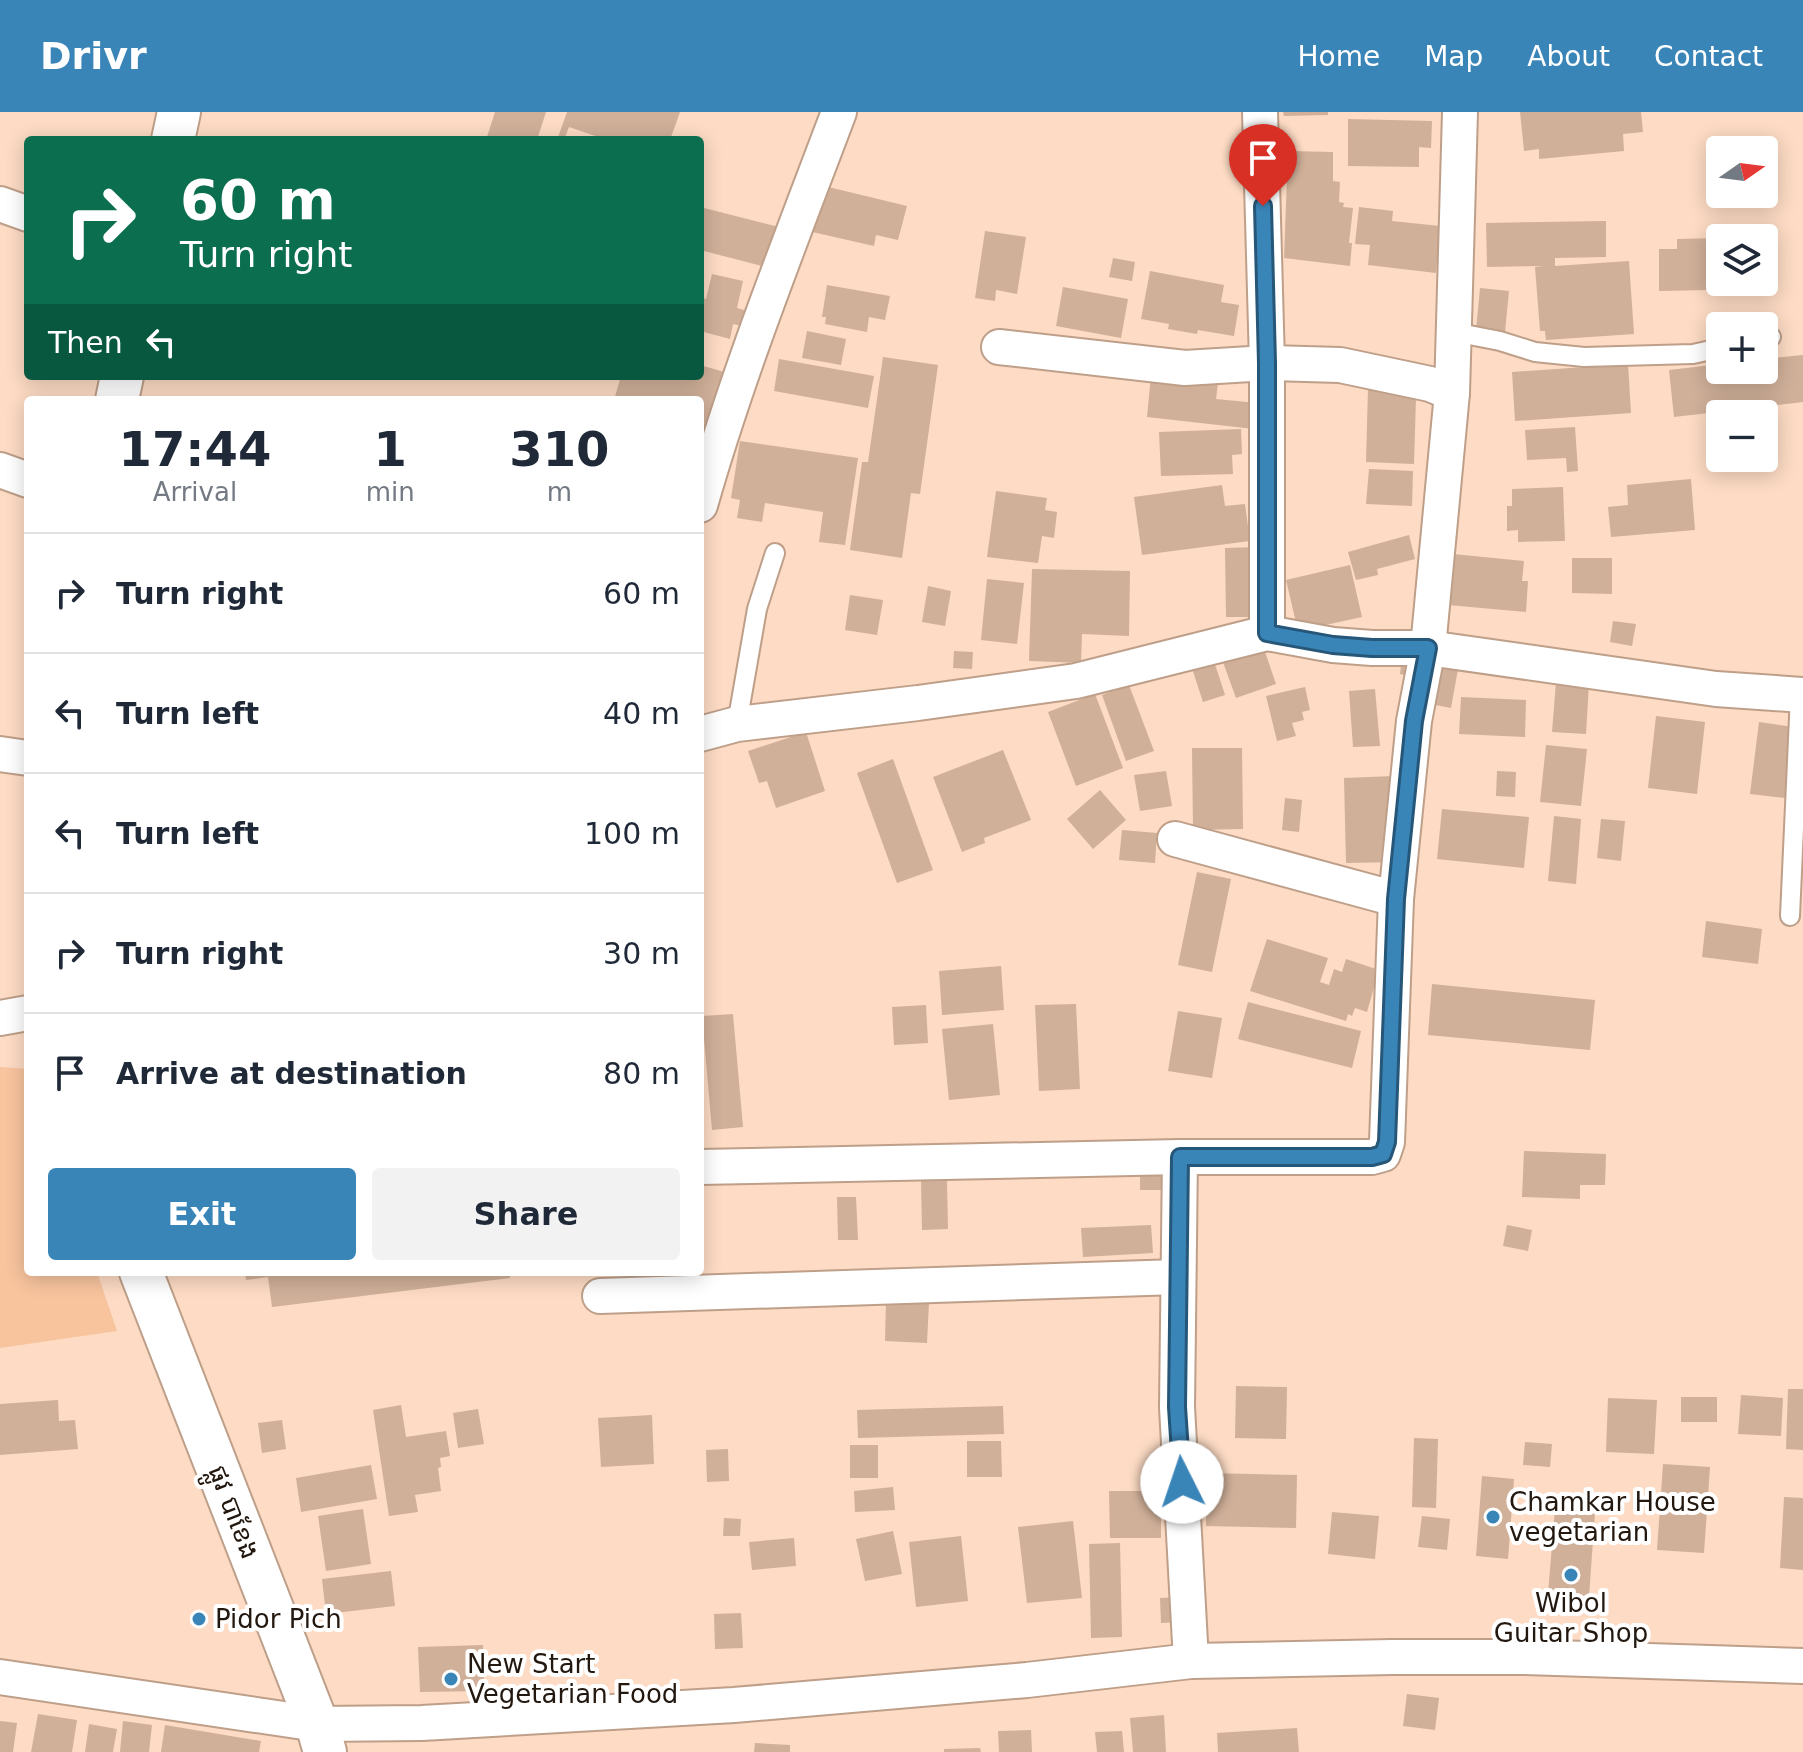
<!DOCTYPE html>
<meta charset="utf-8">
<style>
:root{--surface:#fff;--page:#f2f2f3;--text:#1f2937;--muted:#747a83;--line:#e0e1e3;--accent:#3a85b8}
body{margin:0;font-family:"DejaVu Sans","Noto Sans Khmer",sans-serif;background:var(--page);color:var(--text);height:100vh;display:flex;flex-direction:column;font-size:30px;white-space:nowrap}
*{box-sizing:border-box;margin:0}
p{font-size:26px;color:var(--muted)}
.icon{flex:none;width:44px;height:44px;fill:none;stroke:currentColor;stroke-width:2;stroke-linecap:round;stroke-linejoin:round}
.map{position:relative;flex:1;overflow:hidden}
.drawer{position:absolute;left:24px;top:284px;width:680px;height:880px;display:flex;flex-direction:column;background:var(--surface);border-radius:8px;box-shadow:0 4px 20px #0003}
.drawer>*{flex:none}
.hud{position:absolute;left:24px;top:24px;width:680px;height:244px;border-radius:8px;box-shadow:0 4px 20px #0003;background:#0b6e4f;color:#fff;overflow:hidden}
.needle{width:52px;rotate:76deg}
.tools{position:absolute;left:1706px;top:24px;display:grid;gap:16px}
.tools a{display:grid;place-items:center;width:72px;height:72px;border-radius:8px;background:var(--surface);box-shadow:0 4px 20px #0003;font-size:40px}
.pin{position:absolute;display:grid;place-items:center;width:68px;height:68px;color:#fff;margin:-82px -34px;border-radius:50% 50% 50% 0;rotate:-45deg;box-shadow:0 0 8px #0007}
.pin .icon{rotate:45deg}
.me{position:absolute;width:88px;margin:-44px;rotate:356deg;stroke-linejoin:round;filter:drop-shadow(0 0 6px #0008)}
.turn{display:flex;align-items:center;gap:28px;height:168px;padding:0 24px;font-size:36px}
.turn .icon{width:104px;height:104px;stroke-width:2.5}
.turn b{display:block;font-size:56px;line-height:68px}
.then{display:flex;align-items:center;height:76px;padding:0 24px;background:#0003;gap:16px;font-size:30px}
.eta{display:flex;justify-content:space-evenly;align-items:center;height:136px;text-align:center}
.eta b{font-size:48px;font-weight:700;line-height:56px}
.button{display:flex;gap:16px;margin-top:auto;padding:16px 24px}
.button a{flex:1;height:92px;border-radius:8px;background:var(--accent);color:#fff;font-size:32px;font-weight:700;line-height:92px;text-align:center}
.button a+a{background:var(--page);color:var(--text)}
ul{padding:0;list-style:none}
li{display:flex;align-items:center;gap:24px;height:120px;padding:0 24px;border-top:2px solid var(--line)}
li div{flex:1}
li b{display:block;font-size:30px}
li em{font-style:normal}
header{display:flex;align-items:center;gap:48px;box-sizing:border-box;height:112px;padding:0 40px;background:var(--accent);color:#fff}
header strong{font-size:38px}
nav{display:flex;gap:44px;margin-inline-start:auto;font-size:28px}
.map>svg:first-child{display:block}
.green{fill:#f8c49e}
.building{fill:#d0b099}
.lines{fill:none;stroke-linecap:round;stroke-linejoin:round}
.service-casing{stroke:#be9f89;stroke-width:22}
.minor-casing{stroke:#be9f89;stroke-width:38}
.tertiary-casing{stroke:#be9f89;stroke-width:46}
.service{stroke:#fff;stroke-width:18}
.minor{stroke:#fff;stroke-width:34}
.tertiary{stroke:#fff;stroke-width:42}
.route-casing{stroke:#265678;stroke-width:20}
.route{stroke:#3a85b8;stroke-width:14}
.poi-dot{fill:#3a85b8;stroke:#fff;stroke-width:3}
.labels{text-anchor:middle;stroke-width:8;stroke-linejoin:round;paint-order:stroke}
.poi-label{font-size:26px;fill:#23180f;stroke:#fff;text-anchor:start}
.street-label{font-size:26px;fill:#23180f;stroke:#fff}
</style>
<header>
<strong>Drivr</strong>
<nav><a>Home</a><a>Map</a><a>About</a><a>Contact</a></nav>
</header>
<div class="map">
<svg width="1803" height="1640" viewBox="0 0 1803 1640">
<rect width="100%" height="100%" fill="#fddbc4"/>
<polygon class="green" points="0,955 28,957 28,1160 97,1160 117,1219 0,1236"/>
<g class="building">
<polygon points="495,0 546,0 537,28 486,28"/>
<polygon points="567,0 680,0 670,28 607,28 569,15 564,28 557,28"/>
<polygon points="1283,0 1328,0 1328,3 1284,4"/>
<polygon points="1520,0 1641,0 1643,20 1623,22 1624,39 1539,47 1539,37 1524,39"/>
<polygon points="1348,7 1432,9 1431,36 1419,35 1419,55 1348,54"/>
<polygon points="1288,39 1333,40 1333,69 1340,70 1339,90 1344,91 1343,95 1353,96 1349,131 1352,131 1350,154 1284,146"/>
<polygon points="820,73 907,94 898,128 876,123 874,134 808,119"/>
<polygon points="700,95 783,116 774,157 700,138"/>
<polygon points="1359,95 1393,99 1392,109 1440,114 1436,161 1368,153 1370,133 1355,132"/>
<polygon points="1606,109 1606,145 1555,146 1555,154 1629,149 1634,222 1546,228 1545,219 1540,219 1535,155 1544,154 1487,155 1486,111"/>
<polygon points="985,119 1026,125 1017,182 996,178 995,189 975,186"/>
<polygon points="1720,126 1720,170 1758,170 1758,177 1659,179 1659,137 1677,137 1677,127"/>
<polygon points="1113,146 1135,150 1132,169 1109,165"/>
<polygon points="1150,159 1224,173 1221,190 1239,193 1234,224 1198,218 1197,222 1168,217 1169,212 1141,207"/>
<polygon points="712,162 743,169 737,196 751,200 747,215 733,212 730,227 700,219 700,185 706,187"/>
<polygon points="827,173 890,184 885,208 869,205 867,220 825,212 826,205 822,205"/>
<polygon points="1063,175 1128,187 1121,226 1056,214"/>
<polygon points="1480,176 1509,179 1505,220 1476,218"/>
<polygon points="807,219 846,227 841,253 802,246"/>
<polygon points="1803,243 1803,290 1674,305 1669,258 1720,252 1720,258 1764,258 1764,247"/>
<polygon points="883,245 938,253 920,382 911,381 902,446 850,438 862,350 868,350"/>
<polygon points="779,247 874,264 868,296 774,279"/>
<polygon points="1628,252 1631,301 1515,309 1512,260"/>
<polygon points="700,253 728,261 716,325 700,321 700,288 614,288 621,264 700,264"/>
<polygon points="1151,263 1218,271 1216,287 1257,291 1254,317 1147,305"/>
<polygon points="1368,276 1407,277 1406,286 1416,286 1414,352 1366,350"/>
<polygon points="1575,315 1578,359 1567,360 1566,346 1527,348 1525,318"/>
<polygon points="1241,317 1242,342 1232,343 1233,362 1161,364 1159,320"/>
<polygon points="740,329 858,346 845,433 819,430 823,400 765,391 762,410 737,406 740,388 731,386"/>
<polygon points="1369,357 1413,359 1412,394 1366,392"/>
<polygon points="1691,367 1695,418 1611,425 1608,395 1628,393 1627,373"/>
<polygon points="1222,373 1225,394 1245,392 1250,429 1142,443 1134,385"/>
<polygon points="1563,375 1565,429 1518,430 1518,418 1507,419 1507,394 1512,394 1512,377"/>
<polygon points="996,379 1047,386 1045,398 1057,400 1054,426 1042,424 1038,451 987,445"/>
<polygon points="1409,423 1415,447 1377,457 1378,463 1356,468 1348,440"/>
<polygon points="1261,435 1262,505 1226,505 1225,436"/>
<polygon points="1453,442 1524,449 1522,469 1528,469 1526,500 1448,493"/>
<polygon points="1572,446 1612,446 1612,482 1572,481"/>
<polygon points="1350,453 1362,505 1298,519 1286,468"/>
<polygon points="1032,457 1130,459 1129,524 1082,522 1081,551 1029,549"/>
<polygon points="987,467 1024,471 1017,532 981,528"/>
<polygon points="928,474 951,479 945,514 922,510"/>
<polygon points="850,483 883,488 877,523 845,518"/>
<polygon points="1613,509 1636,512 1632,534 1610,530"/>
<polygon points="1260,525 1276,572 1236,586 1219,539"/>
<polygon points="954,539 973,540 972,557 953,556"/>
<polygon points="1212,543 1225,583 1203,590 1190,550"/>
<polygon points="1402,543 1415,565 1400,562"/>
<polygon points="1432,552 1458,557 1451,596 1425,591"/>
<polygon points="1556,570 1589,572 1586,622 1552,620"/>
<polygon points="1129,573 1154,639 1126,649 1102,583"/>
<polygon points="1305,575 1310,598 1302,600 1304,608 1292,611 1296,624 1277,629 1266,584"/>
<polygon points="1375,577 1380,634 1353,635 1349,579"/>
<polygon points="1095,582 1123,656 1076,674 1048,600"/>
<polygon points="1461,585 1526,588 1525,625 1459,622"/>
<polygon points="1656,604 1705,610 1697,682 1648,676"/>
<polygon points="1759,610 1794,615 1785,686 1750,682"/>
<polygon points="806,620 825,679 776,696 767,669 759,671 748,639"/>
<polygon points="1546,633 1587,637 1581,694 1540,690"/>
<polygon points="1192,636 1242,636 1243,717 1193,718"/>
<polygon points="1003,638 1031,708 984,726 985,731 962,740 933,665"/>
<polygon points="893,647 933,758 897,771 857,661"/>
<polygon points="1166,659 1172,694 1140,699 1134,663"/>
<polygon points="1497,659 1516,660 1515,685 1496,684"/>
<polygon points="1394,664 1397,750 1346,751 1344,666"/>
<polygon points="1100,678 1126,708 1093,737 1067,707"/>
<polygon points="1285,686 1302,688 1299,720 1282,718"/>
<polygon points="1442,697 1529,705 1524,756 1437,747"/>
<polygon points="1554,704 1581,707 1576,772 1548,769"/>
<polygon points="1601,707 1625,709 1621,749 1597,746"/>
<polygon points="1122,718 1157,721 1155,751 1119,748"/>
<polygon points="1197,760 1231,767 1212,860 1178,853"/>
<polygon points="1706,809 1762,817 1758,852 1702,845"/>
<polygon points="1267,827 1328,846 1320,870 1329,873 1334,857 1342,860 1346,847 1379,858 1367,900 1355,896 1352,904 1348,902 1346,909 1250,879"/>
<polygon points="1001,854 1004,898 942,903 939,859"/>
<polygon points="1432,872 1595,888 1590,938 1428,923"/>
<polygon points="1248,890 1361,919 1352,956 1238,927"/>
<polygon points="1076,892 1080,977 1039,979 1035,893"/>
<polygon points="926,893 928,931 894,933 892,895"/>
<polygon points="1178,899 1222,906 1212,966 1168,959"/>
<polygon points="733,902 743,1015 712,1018 702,904"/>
<polygon points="993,912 1000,983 949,988 942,917"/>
<polygon points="1524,1039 1606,1042 1605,1073 1580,1073 1580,1087 1522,1085"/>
<polygon points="1140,1059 1163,1059 1162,1078 1140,1078"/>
<polygon points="921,1069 947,1069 948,1117 922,1118"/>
<polygon points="837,1085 856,1085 858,1128 838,1128"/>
<polygon points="1151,1113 1153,1141 1083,1145 1081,1116"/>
<polygon points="1507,1113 1532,1118 1528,1139 1503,1134"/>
<polygon points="245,1160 509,1160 510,1166 272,1195 268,1165 246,1168"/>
<polygon points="886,1189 929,1191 927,1231 885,1229"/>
<polygon points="1236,1274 1287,1275 1286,1327 1235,1326"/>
<polygon points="1788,1277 1803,1277 1803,1338 1786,1337"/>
<polygon points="1741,1283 1783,1286 1781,1324 1738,1322"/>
<rect x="1681" y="1285" width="36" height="25"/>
<polygon points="1608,1286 1657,1288 1654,1342 1606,1340"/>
<polygon points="58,1288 59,1309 75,1308 78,1337 0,1343 0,1292"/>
<polygon points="401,1293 406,1325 446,1319 450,1344 440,1346 441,1355 438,1356 441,1379 415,1383 418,1400 389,1404 373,1298"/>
<polygon points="1003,1294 1004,1322 858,1326 857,1298"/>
<polygon points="478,1297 484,1332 458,1336 453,1301"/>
<polygon points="652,1303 654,1352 601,1355 598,1306"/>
<polygon points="282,1308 286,1337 262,1341 258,1311"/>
<polygon points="1414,1326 1438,1327 1436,1396 1412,1395"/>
<polygon points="967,1329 1001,1329 1002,1365 967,1365"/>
<polygon points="1525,1330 1552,1332 1550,1355 1523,1353"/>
<rect x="850" y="1333" width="28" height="33"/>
<polygon points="728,1337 729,1369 707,1370 706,1338"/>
<polygon points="1663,1352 1710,1355 1704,1441 1657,1438"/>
<polygon points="371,1353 377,1387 301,1400 296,1366"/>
<polygon points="1207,1361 1297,1363 1296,1416 1206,1414"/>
<polygon points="1482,1364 1514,1367 1508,1447 1476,1444"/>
<polygon points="893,1375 895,1398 855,1400 854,1379"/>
<polygon points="1109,1379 1161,1379 1161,1426 1110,1426"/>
<polygon points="1784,1385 1803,1386 1803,1458 1780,1456"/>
<polygon points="1555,1396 1595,1400 1589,1485 1548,1482"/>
<polygon points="363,1397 371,1452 326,1459 318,1404"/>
<polygon points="1332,1400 1379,1404 1375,1447 1328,1442"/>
<polygon points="1422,1404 1450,1407 1447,1438 1418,1435"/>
<polygon points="724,1406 741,1407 740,1424 723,1424"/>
<polygon points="1073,1409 1082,1486 1027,1491 1018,1415"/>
<polygon points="893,1419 902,1462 865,1469 856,1427"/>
<polygon points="961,1424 968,1489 916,1495 909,1430"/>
<polygon points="794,1426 796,1454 752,1458 749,1430"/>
<polygon points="1120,1431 1122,1525 1091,1526 1089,1432"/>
<polygon points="391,1459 395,1494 326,1502 322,1467"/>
<polygon points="1182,1485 1183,1510 1161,1511 1160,1486"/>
<polygon points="741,1501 743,1536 715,1537 714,1502"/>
<polygon points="483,1533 484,1579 420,1580 418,1535"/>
<polygon points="1407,1582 1439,1586 1435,1618 1403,1614"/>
<polygon points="38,1602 77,1608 72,1640 31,1640"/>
<polygon points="1164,1603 1166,1640 1133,1640 1130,1606"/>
<polygon points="0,1609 17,1611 13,1640 0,1640"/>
<polygon points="123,1609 152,1613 149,1640 120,1640"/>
<polygon points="89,1612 117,1617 113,1640 85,1640"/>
<polygon points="165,1613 261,1629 259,1640 161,1640"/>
<polygon points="1297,1616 1299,1640 1218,1640 1217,1621"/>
<polygon points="1031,1618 1032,1640 999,1640 998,1619"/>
<polygon points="1122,1619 1124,1640 1097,1640 1095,1620"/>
<polygon points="755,1631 790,1633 790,1640 754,1640"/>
<polygon points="980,1636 981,1640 944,1640 944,1637"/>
</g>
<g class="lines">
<g class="service-casing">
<g id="service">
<polyline points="1454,220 1500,229 1535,240 1584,245 1693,242 1720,236"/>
<polyline points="1764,227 1771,225"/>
<polyline points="737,612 757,497 775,441"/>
<polyline points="1790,804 1800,583"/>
</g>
</g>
<g class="minor-casing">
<g id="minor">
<polyline points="1260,0 1267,251 1267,521"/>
<polyline points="0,92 28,102"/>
<polyline points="999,235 1185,256 1267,251 1340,253 1430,272 1452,281"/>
<polyline points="0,358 28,368"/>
<path d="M700 393C738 260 790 130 839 0"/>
<polyline points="700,622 737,612 918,591 1076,569 1267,521 1333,533 1372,536 1428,536 1716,577 1803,583"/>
<polyline points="0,642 28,646"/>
<polyline points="1175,727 1396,787"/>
<polyline points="0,906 28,901"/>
<polyline points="700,1055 1180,1045"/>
<polyline points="600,1184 1178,1165"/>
<polyline points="1191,1549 1177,1295 1180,1045 1372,1045 1383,1042 1387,1030 1396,787 1414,609 1428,536 1452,281 1460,0"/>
<polyline points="0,1565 317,1612 422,1611 734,1593 1027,1568 1191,1549 1392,1545 1524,1545 1803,1554"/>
</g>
</g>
<g class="tertiary-casing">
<g id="tertiary">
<polyline points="173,28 179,0"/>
<polyline points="117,288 122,264"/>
<polyline points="141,1160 317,1612 325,1640"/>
</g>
</g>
<use href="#service" class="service"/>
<use href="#minor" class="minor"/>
<use href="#tertiary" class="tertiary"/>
</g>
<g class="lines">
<g class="route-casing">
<polyline id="route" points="1182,1370 1177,1295 1180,1045 1372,1045 1383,1042 1387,1030 1396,787 1414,609 1428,536 1372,536 1333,533 1267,521 1267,251 1263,94"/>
</g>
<use href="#route" class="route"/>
</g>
<g class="poi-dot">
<circle cx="1493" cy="1405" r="8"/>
<circle cx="1571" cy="1463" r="8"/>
<circle cx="199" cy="1507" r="8"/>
<circle cx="451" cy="1567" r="8"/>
</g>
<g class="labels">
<g class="poi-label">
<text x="1509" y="1399">Chamkar House<tspan x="1509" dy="30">vegetarian</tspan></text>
<text x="1571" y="1500" text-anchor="middle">Wibol<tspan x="1571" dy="30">Guitar Shop</tspan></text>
<text x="215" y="1516">Pidor Pich</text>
<text x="467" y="1561">New Start<tspan x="467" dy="30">Vegetarian Food</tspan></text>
</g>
<g class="street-label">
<text transform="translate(234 1400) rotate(69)" y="9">ផ្លូវ បាខែង</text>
</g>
</g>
</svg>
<div class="tools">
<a><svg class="needle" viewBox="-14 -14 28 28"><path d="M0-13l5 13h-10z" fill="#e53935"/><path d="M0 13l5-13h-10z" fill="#747a83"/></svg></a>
<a><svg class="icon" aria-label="layers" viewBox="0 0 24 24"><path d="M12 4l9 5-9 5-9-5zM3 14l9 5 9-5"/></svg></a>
<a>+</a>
<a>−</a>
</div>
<div class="pin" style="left:1263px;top:94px;background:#d93025"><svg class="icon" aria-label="arrive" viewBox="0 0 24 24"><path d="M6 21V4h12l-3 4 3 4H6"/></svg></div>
<svg class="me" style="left:1182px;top:1370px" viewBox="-20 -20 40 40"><circle r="19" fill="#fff"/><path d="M0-13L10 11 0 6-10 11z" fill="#3a85b8"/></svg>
<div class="hud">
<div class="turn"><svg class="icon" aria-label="right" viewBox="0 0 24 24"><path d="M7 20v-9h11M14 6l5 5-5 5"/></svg><div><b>60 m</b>Turn right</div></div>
<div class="then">Then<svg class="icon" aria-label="left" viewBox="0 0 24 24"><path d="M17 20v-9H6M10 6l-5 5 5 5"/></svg></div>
</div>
<section class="drawer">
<div class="eta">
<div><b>17:44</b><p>Arrival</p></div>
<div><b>1</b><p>min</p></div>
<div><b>310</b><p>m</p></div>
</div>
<ul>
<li><svg class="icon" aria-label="right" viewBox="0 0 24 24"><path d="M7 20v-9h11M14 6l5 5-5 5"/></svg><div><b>Turn right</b></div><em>60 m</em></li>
<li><svg class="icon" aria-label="left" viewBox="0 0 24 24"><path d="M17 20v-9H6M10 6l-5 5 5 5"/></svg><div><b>Turn left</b></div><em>40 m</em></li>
<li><svg class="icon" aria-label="left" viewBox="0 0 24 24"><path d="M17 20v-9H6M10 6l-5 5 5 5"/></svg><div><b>Turn left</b></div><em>100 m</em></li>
<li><svg class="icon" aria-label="right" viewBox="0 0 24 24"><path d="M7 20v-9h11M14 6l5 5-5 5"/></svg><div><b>Turn right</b></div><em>30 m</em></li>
<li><svg class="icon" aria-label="arrive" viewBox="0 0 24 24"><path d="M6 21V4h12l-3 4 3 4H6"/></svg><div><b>Arrive at destination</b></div><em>80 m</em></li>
</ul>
<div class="button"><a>Exit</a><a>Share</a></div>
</section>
</div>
